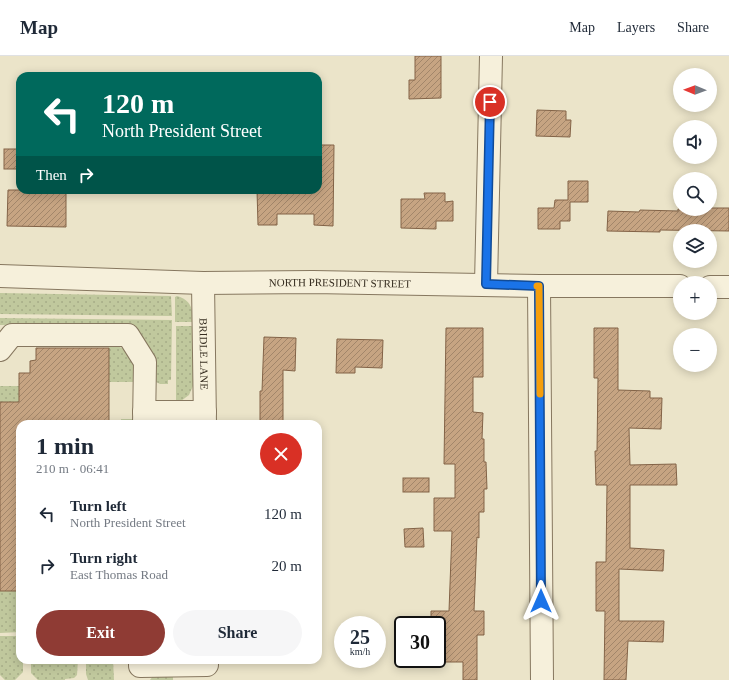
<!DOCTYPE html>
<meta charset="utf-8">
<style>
:root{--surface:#fff;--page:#f6f6f7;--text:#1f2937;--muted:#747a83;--line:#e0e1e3;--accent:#8f3b34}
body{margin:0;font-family:Georgia,serif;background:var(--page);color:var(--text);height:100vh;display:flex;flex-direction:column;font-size:15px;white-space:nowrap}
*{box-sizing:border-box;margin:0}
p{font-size:13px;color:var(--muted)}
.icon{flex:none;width:22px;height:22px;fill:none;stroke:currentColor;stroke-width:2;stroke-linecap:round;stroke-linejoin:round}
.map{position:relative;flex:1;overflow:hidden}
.panel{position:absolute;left:16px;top:364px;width:306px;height:244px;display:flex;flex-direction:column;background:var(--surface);border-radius:12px;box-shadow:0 2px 10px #0003}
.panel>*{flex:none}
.banner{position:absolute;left:16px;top:16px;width:306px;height:122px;border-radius:12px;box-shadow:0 2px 10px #0003;background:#00695c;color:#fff;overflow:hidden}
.needle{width:26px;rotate:271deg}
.tools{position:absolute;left:673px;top:12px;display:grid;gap:8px}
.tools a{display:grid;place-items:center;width:44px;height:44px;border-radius:50%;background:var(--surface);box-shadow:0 2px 10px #0003;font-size:20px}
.speed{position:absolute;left:334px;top:560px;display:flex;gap:8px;font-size:20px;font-weight:700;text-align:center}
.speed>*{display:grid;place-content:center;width:52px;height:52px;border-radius:50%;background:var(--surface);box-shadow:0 2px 10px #0003;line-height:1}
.speed small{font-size:10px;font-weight:400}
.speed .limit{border:2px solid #111;border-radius:6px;background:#fff;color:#111}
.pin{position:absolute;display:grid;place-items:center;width:34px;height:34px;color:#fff;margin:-17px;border:2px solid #fff;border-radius:50%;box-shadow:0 1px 4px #0007}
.me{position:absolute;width:44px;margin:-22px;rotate:0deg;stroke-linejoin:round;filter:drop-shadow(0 0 3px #0008)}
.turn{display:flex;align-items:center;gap:14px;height:84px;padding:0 20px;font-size:18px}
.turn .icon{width:52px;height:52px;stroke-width:2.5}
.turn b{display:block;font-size:28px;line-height:34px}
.then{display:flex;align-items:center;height:38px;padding:0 20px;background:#0003;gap:8px;font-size:15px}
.round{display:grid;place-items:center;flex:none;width:42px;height:42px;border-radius:21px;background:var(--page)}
.headline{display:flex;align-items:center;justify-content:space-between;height:68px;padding:0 20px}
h1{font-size:24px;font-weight:800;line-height:30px}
.cta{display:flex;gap:8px;margin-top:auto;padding:8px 20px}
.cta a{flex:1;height:46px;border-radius:24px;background:var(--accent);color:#fff;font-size:16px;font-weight:800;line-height:46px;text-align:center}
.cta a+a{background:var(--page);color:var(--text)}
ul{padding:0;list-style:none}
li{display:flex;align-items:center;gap:12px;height:52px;padding:0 20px}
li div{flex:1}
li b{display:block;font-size:15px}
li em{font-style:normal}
header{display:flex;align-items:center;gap:24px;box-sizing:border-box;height:56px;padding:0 20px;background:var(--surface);border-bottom:1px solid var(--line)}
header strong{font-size:19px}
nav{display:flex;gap:22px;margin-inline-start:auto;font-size:14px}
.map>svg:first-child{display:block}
.grass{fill:url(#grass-dots)}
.building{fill:url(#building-hatch);stroke:#836347}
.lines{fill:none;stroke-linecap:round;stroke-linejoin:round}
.minor-casing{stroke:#86775f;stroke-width:24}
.minor{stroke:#f6f0db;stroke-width:22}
.route-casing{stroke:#114b97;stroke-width:10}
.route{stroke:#1a73e8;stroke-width:7}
.slow{stroke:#f59e0b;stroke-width:7}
.labels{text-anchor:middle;stroke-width:3;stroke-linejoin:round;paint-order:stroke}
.street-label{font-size:11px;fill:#372e21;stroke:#f3edd7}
</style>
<header>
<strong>Map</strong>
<nav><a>Map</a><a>Layers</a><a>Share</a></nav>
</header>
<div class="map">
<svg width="729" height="624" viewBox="0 0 729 624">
<defs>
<pattern id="grass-dots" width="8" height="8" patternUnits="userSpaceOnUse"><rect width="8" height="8" fill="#c0c89d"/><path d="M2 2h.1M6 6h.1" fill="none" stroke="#a6ac87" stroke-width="1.8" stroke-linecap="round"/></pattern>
<pattern id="building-hatch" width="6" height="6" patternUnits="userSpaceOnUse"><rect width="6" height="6" fill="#c6a482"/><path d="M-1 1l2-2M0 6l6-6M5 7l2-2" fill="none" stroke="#a2866a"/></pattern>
</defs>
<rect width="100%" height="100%" fill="#ebe4c9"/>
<g class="grass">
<polygon points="0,237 171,240 172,260 0,258"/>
<path d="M177 240C191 244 193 253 193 266H175V241Z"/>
<polygon points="0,262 172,264 171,324 168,324 168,328 160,328 156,326 113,268 0,269"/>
<polygon points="176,270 193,270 193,330 189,339 181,345 176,347"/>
<path d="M86 288C106 288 129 285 135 310 136 315 135 321 136 326H109V291H86Z"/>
<rect x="0" y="330" width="19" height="16"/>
<polygon points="121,363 136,363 134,368 121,368"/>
<polygon points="0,535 20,535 20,576 0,577"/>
<polygon points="0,580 20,580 20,604 23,604 23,616 15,624 5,624 0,619"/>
<polygon points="31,604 78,604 77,619 74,622 65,623 65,624 38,624 31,617"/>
<polygon points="86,604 113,604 114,624 88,624 86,618"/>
<polygon points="173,619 173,624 150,624 153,620"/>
</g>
<g class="building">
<polygon points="415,0 441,0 441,42 409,43 409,24 415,24"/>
<polygon points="537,54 566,55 566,64 571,64 570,81 536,80"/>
<polygon points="318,89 334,89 333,170 314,169 314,158 277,158 277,169 258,169 257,134 318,134"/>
<rect x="4" y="93" width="16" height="20"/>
<polygon points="568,125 588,125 588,146 570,146 570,165 560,165 560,173 538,173 538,152 554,152 555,144 568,144"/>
<polygon points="8,134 66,134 66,171 7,170"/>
<polygon points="424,137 445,137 445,146 453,145 453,165 436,165 436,173 401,172 401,143 425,143"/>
<polygon points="710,152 729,152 729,175 660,174 660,176 607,175 608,155 639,156 640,154 678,155 678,153 710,153"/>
<polygon points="446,272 483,272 483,321 473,321 473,356 483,357 482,383 484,383 484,406 486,406 487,433 484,433 484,456 479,456 479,482 477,481 474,555 484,555 484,579 477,579 477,624 463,624 463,606 437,606 437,569 431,569 431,555 449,555 452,475 434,475 434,442 455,442 455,408 444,408"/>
<polygon points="594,272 618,272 618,334 650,335 650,342 662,342 661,373 629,372 630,409 676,408 677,429 630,429 630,492 664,494 663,515 619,513 619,565 664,565 663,586 628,585 626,624 604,624 605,555 596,555 596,506 606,506 607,429 596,429 595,395 597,395 598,322 594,322"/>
<polygon points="264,281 296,282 295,315 283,314 283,368 260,368 260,335 262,335"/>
<polygon points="337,283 383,284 382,312 355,311 355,317 336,317"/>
<polygon points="36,292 109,292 109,368 20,368 20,535 0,535 0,346 19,346 19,317 30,317 30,305 36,304"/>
<rect x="403" y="422" width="26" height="14"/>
<polygon points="423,472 424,491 405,491 404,473"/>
</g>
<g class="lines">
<g class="minor-casing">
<g id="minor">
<path id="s1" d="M0 220 203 227 313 226 539 230H680"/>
<path id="s2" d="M203 227 205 368"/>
<polyline points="486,228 491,0"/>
<polyline points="539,230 542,624"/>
<polyline points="710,231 729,231"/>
<polyline points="0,294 12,279 128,279 145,306 144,368"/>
<polyline points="144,356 205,356"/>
<polyline points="140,604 140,610 207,609"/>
</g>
</g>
<use href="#minor" class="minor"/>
</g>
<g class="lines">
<g class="route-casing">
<polyline id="route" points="490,46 486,228 539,230 541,545"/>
</g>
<use href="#route" class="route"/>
<polyline class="slow" points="537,230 539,230 540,338"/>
</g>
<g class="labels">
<g class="street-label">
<text dy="4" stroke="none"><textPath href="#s1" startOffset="340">NORTH PRESIDENT STREET</textPath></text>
<text dy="4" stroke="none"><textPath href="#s2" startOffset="71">BRIDLE LANE</textPath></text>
</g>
</g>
</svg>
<div class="tools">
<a><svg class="needle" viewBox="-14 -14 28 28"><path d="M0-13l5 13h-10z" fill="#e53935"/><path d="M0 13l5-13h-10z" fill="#747a83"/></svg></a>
<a><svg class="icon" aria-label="sound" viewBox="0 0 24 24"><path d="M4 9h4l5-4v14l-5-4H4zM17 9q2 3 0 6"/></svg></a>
<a><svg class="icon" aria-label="search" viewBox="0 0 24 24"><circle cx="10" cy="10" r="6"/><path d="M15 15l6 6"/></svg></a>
<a><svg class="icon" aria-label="layers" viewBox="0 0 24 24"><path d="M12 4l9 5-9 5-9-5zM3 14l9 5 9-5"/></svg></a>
<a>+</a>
<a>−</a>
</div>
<div class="speed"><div>25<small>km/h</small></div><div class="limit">30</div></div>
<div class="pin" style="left:490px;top:46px;background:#d93025"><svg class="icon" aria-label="arrive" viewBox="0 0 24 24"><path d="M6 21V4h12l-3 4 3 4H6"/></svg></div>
<svg class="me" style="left:541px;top:545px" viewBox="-20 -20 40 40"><path d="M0-17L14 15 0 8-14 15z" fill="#1a73e8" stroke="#fff" stroke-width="4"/></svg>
<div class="banner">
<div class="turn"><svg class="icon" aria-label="left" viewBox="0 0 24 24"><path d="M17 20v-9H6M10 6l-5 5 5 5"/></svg><div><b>120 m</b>North President Street</div></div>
<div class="then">Then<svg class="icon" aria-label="right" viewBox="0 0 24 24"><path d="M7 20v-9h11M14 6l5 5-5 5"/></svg></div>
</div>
<section class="panel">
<div class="headline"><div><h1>1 min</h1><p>210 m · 06:41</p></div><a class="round" style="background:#d93025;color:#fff"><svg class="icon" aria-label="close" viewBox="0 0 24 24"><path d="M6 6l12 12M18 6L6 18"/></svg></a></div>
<ul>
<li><svg class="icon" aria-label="left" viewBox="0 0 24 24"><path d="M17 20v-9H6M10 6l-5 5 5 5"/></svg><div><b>Turn left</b><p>North President Street</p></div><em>120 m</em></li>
<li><svg class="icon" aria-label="right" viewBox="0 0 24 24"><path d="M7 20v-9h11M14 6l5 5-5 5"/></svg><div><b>Turn right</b><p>East Thomas Road</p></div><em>20 m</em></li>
</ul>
<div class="cta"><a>Exit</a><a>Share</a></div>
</section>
</div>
